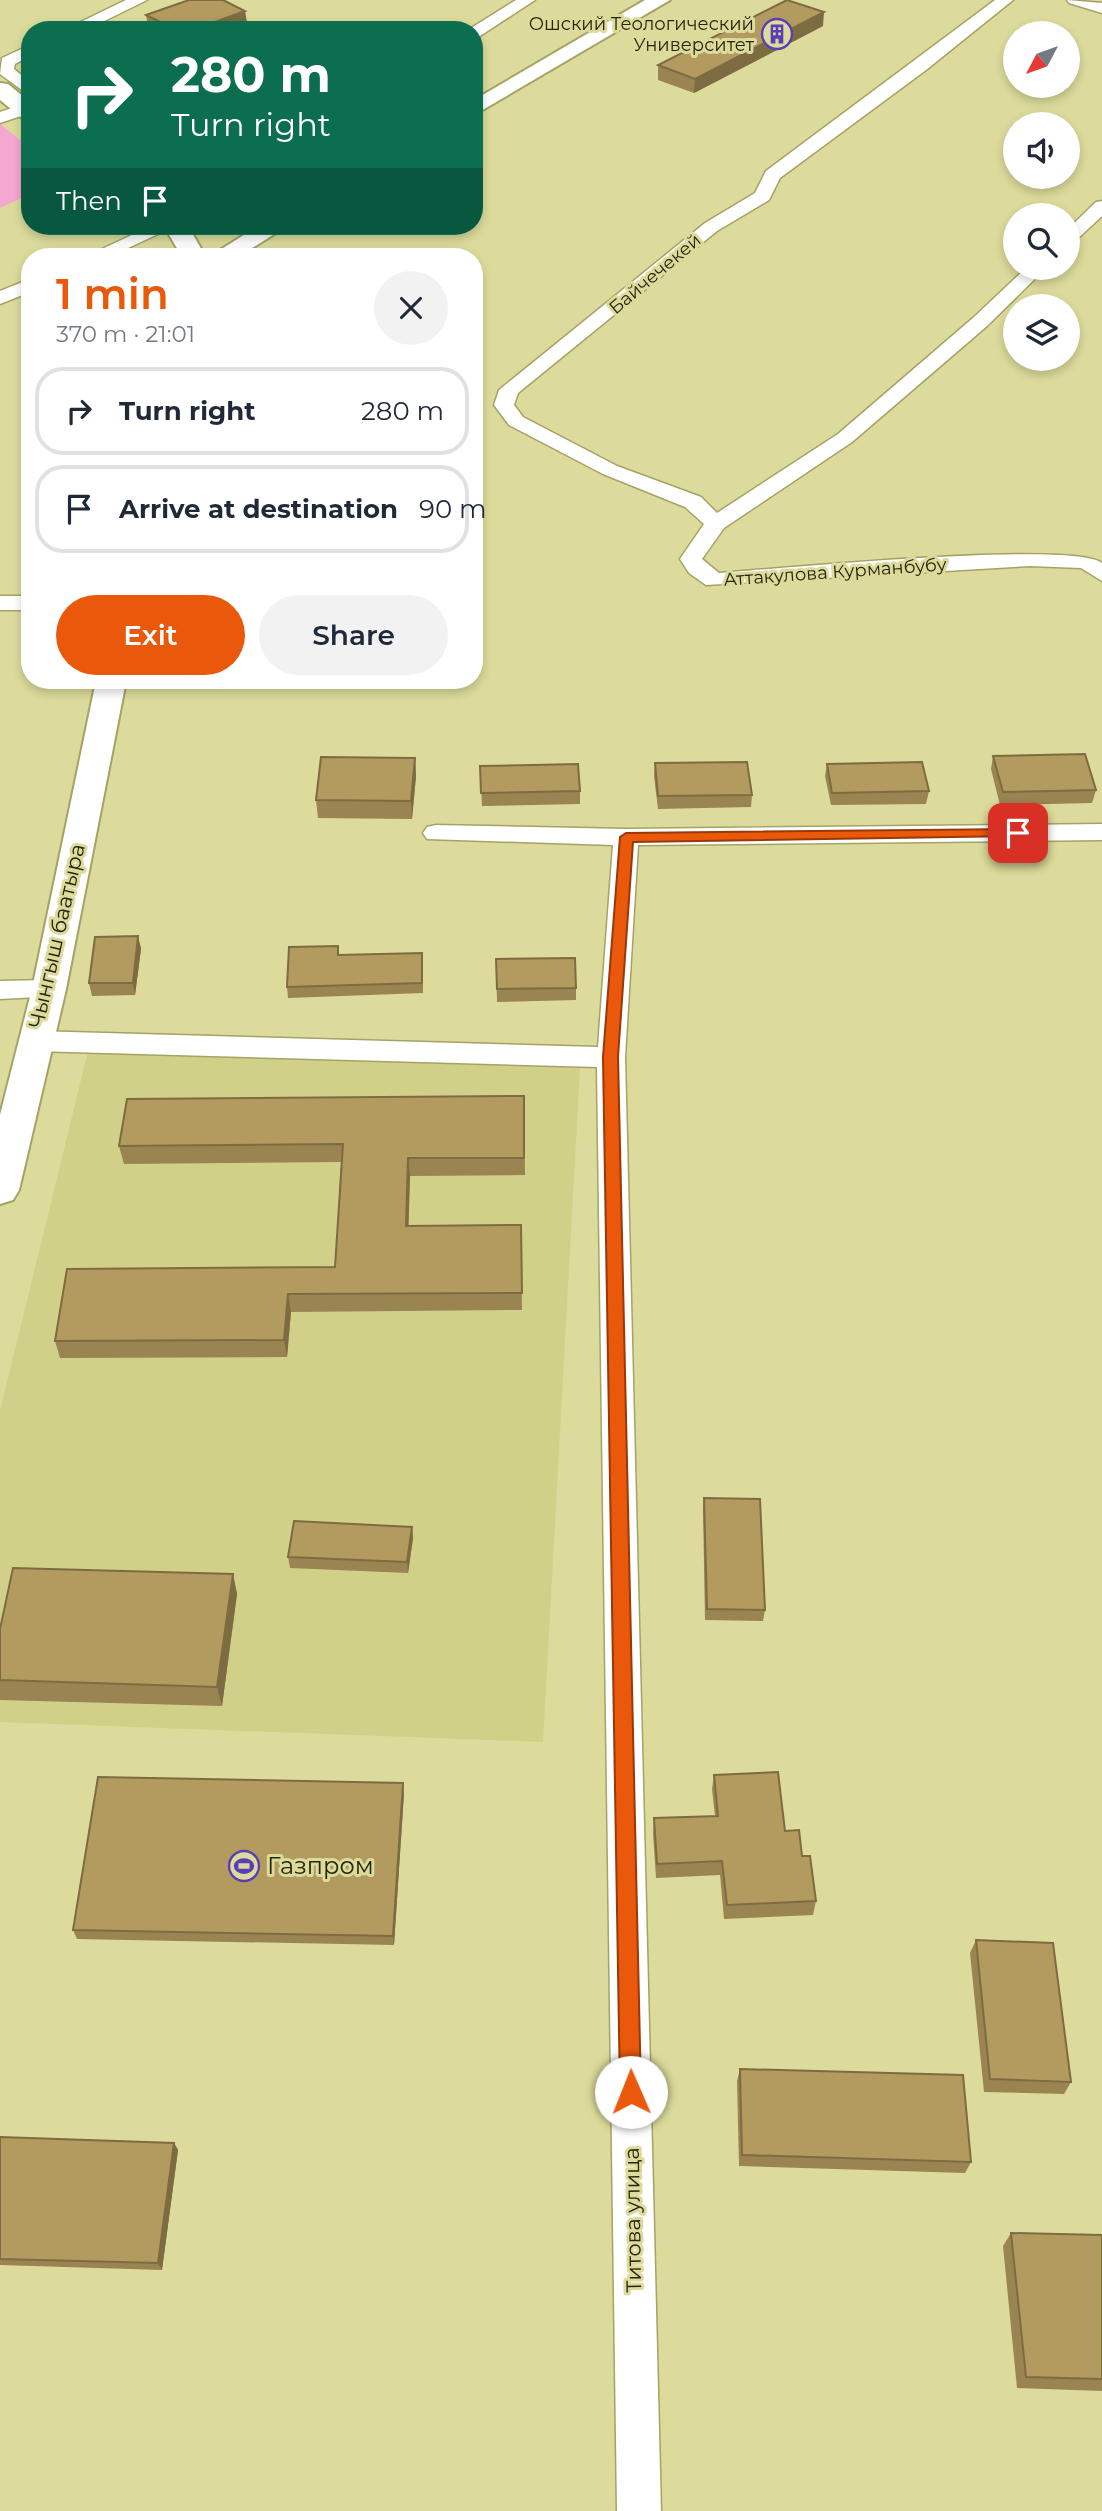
<!DOCTYPE html>
<meta charset="utf-8">
<style>
:root{--surface:#fff;--page:#f2f2f3;--text:#1f2937;--muted:#747a83;--line:#e0e1e3;--accent:#ea580c}
body{margin:0;font-family:Montserrat,sans-serif;background:var(--page);color:var(--text);height:100vh;display:flex;flex-direction:column;font-size:26px;white-space:nowrap}
*{box-sizing:border-box;margin:0}
p{font-size:23px;color:var(--muted)}
.icon{flex:none;width:38px;height:38px;fill:none;stroke:currentColor;stroke-width:2;stroke-linecap:round;stroke-linejoin:round}
.map{position:relative;flex:1;overflow:hidden}
.drawer{position:absolute;left:21px;top:248px;width:462px;height:441px;display:flex;flex-direction:column;background:var(--surface);border-radius:28px;box-shadow:0 4px 10px #0003}
.drawer>*{flex:none}
.hud{position:absolute;left:21px;top:21px;width:462px;height:214px;border-radius:28px;box-shadow:0 4px 10px #0003;background:#0b6e4f;color:#fff;overflow:hidden}
.needle{width:46px;rotate:229deg}
.buttons{position:absolute;left:1003px;top:21px;display:grid;gap:14px}
.buttons a{display:grid;place-items:center;width:77px;height:77px;border-radius:50%;background:var(--surface);box-shadow:0 4px 10px #0003;font-size:35px}
.pin{position:absolute;display:grid;place-items:center;width:60px;height:60px;color:#fff;margin:-30px;border-radius:14px;box-shadow:0 4px 10px #0006}
.me{position:absolute;width:77px;margin:-38px;rotate:359deg;stroke-linejoin:round;filter:drop-shadow(0 0 5px #0008)}
.turn{display:flex;align-items:center;gap:24px;height:147px;padding:0 35px;font-size:32px}
.turn .icon{width:91px;height:91px;stroke-width:2.5}
.turn b{display:block;font-size:49px;line-height:60px}
.then{display:flex;align-items:center;height:66px;padding:0 35px;background:#0003;gap:14px;font-size:26px}
.round{display:grid;place-items:center;flex:none;width:74px;height:74px;border-radius:37px;background:var(--page)}
.head{display:flex;align-items:center;justify-content:space-between;height:119px;padding:0 35px}
h1{font-size:42px;font-weight:600;line-height:52px;color:var(--accent)}
.button{display:flex;gap:14px;margin-top:auto;padding:14px 35px}
.button a{flex:1;height:80px;border-radius:42px;background:var(--accent);color:#fff;font-size:28px;font-weight:600;line-height:80px;text-align:center}
.button a+a{background:var(--page);color:var(--text)}
ul{padding:0;list-style:none}
li{display:flex;align-items:center;gap:21px;height:88px;margin:0 14px 10px;padding:0 21px;border:4px solid var(--line);border-radius:28px}
li div{flex:1}
li b{display:block;font-size:26px}
li em{font-style:normal}
.map>svg:first-child{display:block}
.built{fill:#d1d088}
.green{fill:#f6a7d0}
.lines{fill:none;stroke-linecap:round;stroke-linejoin:round}
.street-casing{stroke:#a4a365;stroke-width:3}
.secondary-casing{stroke:#a4a365;stroke-width:4}
.street{fill:#fff;fill-rule:evenodd}
.secondary{fill:#fff;fill-rule:evenodd}
.wall{fill:#9a8452}
.shaded-wall{fill:#7d6c42}
.building{fill:#b39a5f;stroke:#7d6c42;stroke-width:2}
.route{fill:#ea580c;stroke:#983908;stroke-width:2}
.labels{text-anchor:middle;stroke-width:6;stroke-linejoin:round;paint-order:stroke}
.far-poi-label{font-size:18px;fill:#26250b;stroke:#dcdb9b;text-anchor:end}
.far-street-label{font-size:18px;fill:#26250b;stroke:#dcdb9b}
.street-label{font-size:21px;fill:#26250b;stroke:#dcdb9b}
.near-poi-label{font-size:24px;fill:#26250b;stroke:#dcdb9b;text-anchor:start}
</style>
<div class="map">
<svg width="1102" height="2511" viewBox="0 0 1102 2511">
<rect width="100%" height="100%" fill="#dcdb9b"/>
<polygon class="built" points="88,1051 580,1068 543,1742 0,1722 0,1411"/>
<polygon class="green" points="0,124 30,148 30,194 0,208"/>
<g class="lines">
<g class="street-casing">
<g id="street">
<polygon points="126,0 147,0 86,30 64,30"/>
<polygon points="516,0 535,0 480,36 474,38 474,30 468,30"/>
<path d="M995 0H1013L926 70 780 178 769 200 717 231 518 393 514 405 523 417 617 466 701 497 717 513 838 434 973 318 1026 268H1046L987 326 852 442 724 528 702 559 719 573C775 569 1073 540 1102 563V581L1081 568 1030 566 706 585 689 573 680 559 704 524 685 507 603 474 509 425 494 405 499 390 705 223 755 193 766 171Z"/>
<polygon points="1067,0 1102,3 1102,13 1069,3"/>
<polygon points="30,45 30,56 15,64 14,69 30,82 30,96 0,74 2,58"/>
<polygon points="30,102 30,113 0,123 0,112"/>
<polygon points="1102,201 1102,216 1074,242 1068,243 1068,229 1096,202"/>
<polygon points="151,226 175,226 109,257 85,257"/>
<polygon points="30,279 30,292 0,304 0,291"/>
<rect x="0" y="596" width="30" height="14"/>
<polygon points="1102,824 1102,840 638,845 625,1057 661,2511 617,2511 597,1067 34,1051 24,1048 20,1041 24,1034 34,1031 598,1047 613,845 427,839 423,833 427,827 436,825 626,829"/>
<polygon points="49,980 58,982 62,989 58,996 0,999 0,981"/>
</g>
</g>
<g class="secondary-casing">
<g id="secondary">
<polygon points="645,0 670,0 474,115 474,100"/>
<polygon points="0,83 8,84 30,102 30,120 22,118 0,100"/>
<polygon points="164,226 188,226 206,257 182,257"/>
<polygon points="258,226 287,226 238,257 209,257"/>
<polygon points="96,681 126,681 66,989 19,1190 13,1200 0,1204 0,1115 32,989"/>
</g>
</g>
<use href="#street" class="street"/>
<use href="#secondary" class="secondary"/>
</g>
<g class="wall">
<polygon points="146,15 247,22 225,30 156,30 148,26"/>
<polygon points="823,26 694,93 658,80 658,65"/>
<polygon points="364,226 397,226 391,232"/>
<polygon points="30,560 30,594 26,593 23,581"/>
<polygon points="993,756 1096,790 1092,803 1000,805 991,769"/>
<polygon points="415,758 416,776 412,819 318,818 316,800"/>
<polygon points="655,763 752,795 751,807 658,809 654,776"/>
<polygon points="827,764 929,791 926,804 831,805 825,776"/>
<polygon points="480,766 580,791 580,804 482,806"/>
<polygon points="138,936 141,949 135,995 92,996 89,983"/>
<polygon points="338,946 339,955 423,963 423,993 288,998 287,987"/>
<polygon points="496,959 576,988 576,1000 497,1002"/>
<polygon points="524,1096 525,1175 410,1176 408,1226 521,1225 522,1310 291,1312 287,1357 60,1358 55,1341 335,1267 341,1162 124,1164 119,1146"/>
<polygon points="704,1498 765,1610 763,1621 705,1620 703,1509"/>
<polygon points="412,1527 413,1538 408,1573 290,1568 288,1557"/>
<polygon points="233,1574 237,1594 222,1706 0,1700 0,1629"/>
<polygon points="714,1775 785,1831 802,1856 816,1901 813,1915 724,1919 720,1875 656,1878 653,1833 654,1818 715,1816 712,1789"/>
<polygon points="404,1793 394,1945 77,1939 73,1930"/>
<polygon points="976,1940 1071,2082 1064,2094 984,2092 970,1953"/>
<polygon points="740,2069 971,2162 965,2173 739,2166 737,2081"/>
<polygon points="0,2137 174,2143 178,2150 162,2270 0,2265"/>
<polygon points="1011,2233 1102,2235 1102,2391 1017,2388 1003,2246"/>
</g>
<g class="shaded-wall">
<polygon points="245,11 247,22 225,30 193,30"/>
<polygon points="824,12 823,26 694,93 695,79"/>
<polygon points="391,226 397,226 391,232"/>
<polygon points="415,758 416,776 412,819 411,801"/>
<polygon points="138,936 141,949 135,995 133,983"/>
<polygon points="408,1158 410,1176 408,1243 406,1226"/>
<polygon points="288,1294 291,1312 287,1357 284,1340"/>
<polygon points="412,1527 413,1538 408,1573 407,1562"/>
<polygon points="233,1574 237,1594 222,1706 217,1687"/>
<polygon points="403,1783 404,1793 394,1945 393,1936"/>
<polygon points="174,2143 178,2150 162,2270 158,2263"/>
</g>
<g class="building">
<polygon points="189,0 223,0 245,11 193,30 176,30 146,15"/>
<polygon points="787,0 824,12 695,79 658,65"/>
<polygon points="286,253 303,257 282,257"/>
<polygon points="30,560 30,581 23,581"/>
<polygon points="1085,754 1096,790 1003,792 993,756"/>
<polygon points="321,757 415,758 411,801 316,800"/>
<polygon points="747,762 752,795 658,796 655,763"/>
<polygon points="922,762 929,791 832,793 827,764"/>
<polygon points="578,764 580,791 481,793 480,766"/>
<polygon points="138,936 133,983 89,983 95,937"/>
<polygon points="338,946 338,955 422,953 422,983 287,987 289,947"/>
<polygon points="575,958 576,988 497,989 496,959"/>
<polygon points="524,1096 524,1158 408,1158 406,1226 521,1225 522,1293 288,1294 284,1340 55,1341 67,1269 335,1267 343,1144 119,1146 127,1099"/>
<polygon points="704,1498 760,1499 765,1610 707,1609"/>
<polygon points="294,1521 412,1527 407,1562 288,1557"/>
<polygon points="13,1568 233,1574 217,1687 0,1680 0,1629"/>
<polygon points="778,1772 785,1831 799,1830 802,1856 810,1856 816,1901 727,1905 722,1861 657,1864 654,1818 718,1816 714,1775"/>
<polygon points="98,1777 403,1783 393,1936 73,1930"/>
<polygon points="976,1940 1053,1943 1071,2082 990,2079"/>
<polygon points="740,2069 963,2075 971,2162 742,2155"/>
<polygon points="0,2137 174,2143 158,2263 0,2259"/>
<polygon points="1011,2233 1102,2235 1102,2379 1026,2377"/>
</g>
<polygon class="route" points="1018,829 1023,830 1023,836 633,842 618,1057 641,2092 638,2099 631,2102 623,2099 620,2092 603,1057 620,837 626,833"/>
<defs>
<g id="building-ring" transform="scale(1.575)"><circle r="9.5" fill="#dcdb9b" stroke="#593fb7" stroke-width="1.5"/><path d="M-4-6H4V6H1V3H-1V6H-4ZM-2.5-4.3h1.7v1.8h-1.7ZM.8-4.3h1.7v1.8H.8ZM-2.5-1h1.7V.8h-1.7ZM.8-1h1.7V.8H.8Z" fill="#593fb7"/></g>
<g id="stadium-ring" transform="scale(1.575)"><circle r="9.5" fill="#dcdb9b" stroke="#593fb7" stroke-width="1.5"/><path d="M0-5a6.5 5 0 1 0 0 10a6.5 5 0 1 0 0-10ZM-3.5-1.8h7v3.6h-7Z" fill="#593fb7"/></g>
</defs>
<g fill-rule="evenodd">
<use href="#building-ring" x="777" y="34"/>
<use href="#stadium-ring" x="244" y="1866"/>
</g>
<g class="labels">
<g class="far-poi-label">
<text x="754" y="30">Ошский Теологический<tspan x="754" dy="21">Университет</tspan></text>
</g>
<g class="far-street-label">
<text transform="translate(655 274) rotate(-40)" y="6">Байчечекей</text>
<text transform="translate(835 572) rotate(-4)" y="6">Аттакулова Курманбубу</text>
</g>
<g class="street-label">
<text transform="translate(57 936) rotate(-77)" y="7">Чынгыш баатыра</text>
<text transform="translate(633 2220) rotate(-91)" y="7">Титова улица</text>
</g>
<g class="near-poi-label">
<text x="267" y="1874">Газпром</text>
</g>
</g>
</svg>
<div class="buttons">
<a><svg class="needle" viewBox="-14 -14 28 28"><path d="M0-13l5 13h-10z" fill="#e53935"/><path d="M0 13l5-13h-10z" fill="#747a83"/></svg></a>
<a><svg class="icon" aria-label="sound" viewBox="0 0 24 24"><path d="M4 9h4l5-4v14l-5-4H4zM17 9q2 3 0 6"/></svg></a>
<a><svg class="icon" aria-label="search" viewBox="0 0 24 24"><circle cx="10" cy="10" r="6"/><path d="M15 15l6 6"/></svg></a>
<a><svg class="icon" aria-label="layers" viewBox="0 0 24 24"><path d="M12 4l9 5-9 5-9-5zM3 14l9 5 9-5"/></svg></a>
</div>
<div class="pin" style="left:1018px;top:833px;background:#d93025"><svg class="icon" aria-label="arrive" viewBox="0 0 24 24"><path d="M6 21V4h12l-3 4 3 4H6"/></svg></div>
<svg class="me" style="left:631px;top:2092px" viewBox="-20 -20 40 40"><circle r="19" fill="#fff"/><path d="M0-13L10 11 0 6-10 11z" fill="#ea580c"/></svg>
<div class="hud">
<div class="turn"><svg class="icon" aria-label="right" viewBox="0 0 24 24"><path d="M7 20v-9h11M14 6l5 5-5 5"/></svg><div><b>280 m</b>Turn right</div></div>
<div class="then">Then<svg class="icon" aria-label="arrive" viewBox="0 0 24 24"><path d="M6 21V4h12l-3 4 3 4H6"/></svg></div>
</div>
<section class="drawer">
<div class="head"><div><h1>1 min</h1><p>370 m · 21:01</p></div><a class="round"><svg class="icon" aria-label="close" viewBox="0 0 24 24"><path d="M6 6l12 12M18 6L6 18"/></svg></a></div>
<ul>
<li><svg class="icon" aria-label="right" viewBox="0 0 24 24"><path d="M7 20v-9h11M14 6l5 5-5 5"/></svg><div><b>Turn right</b></div><em>280 m</em></li>
<li><svg class="icon" aria-label="arrive" viewBox="0 0 24 24"><path d="M6 21V4h12l-3 4 3 4H6"/></svg><div><b>Arrive at destination</b></div><em>90 m</em></li>
</ul>
<div class="button"><a>Exit</a><a>Share</a></div>
</section>
</div>
